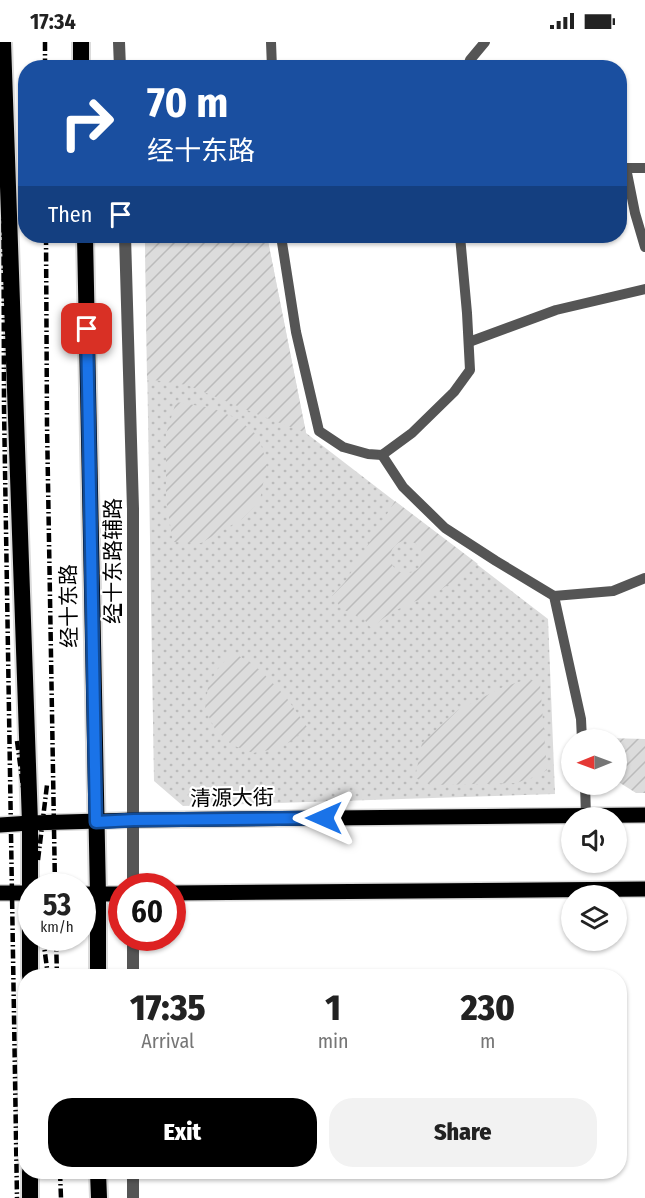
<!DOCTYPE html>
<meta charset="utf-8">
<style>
:root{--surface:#fff;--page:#f2f2f2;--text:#222;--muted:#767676;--accent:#000}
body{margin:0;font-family:"Fira Sans Condensed","Noto Sans SC",sans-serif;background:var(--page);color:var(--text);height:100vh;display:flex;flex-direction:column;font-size:22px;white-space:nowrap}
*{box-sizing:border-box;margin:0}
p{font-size:20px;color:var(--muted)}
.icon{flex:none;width:33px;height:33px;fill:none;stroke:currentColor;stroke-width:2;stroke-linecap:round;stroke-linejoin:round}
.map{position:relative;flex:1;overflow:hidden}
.sheet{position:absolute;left:18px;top:927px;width:609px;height:210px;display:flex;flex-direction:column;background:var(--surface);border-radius:24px;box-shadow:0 2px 4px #0004}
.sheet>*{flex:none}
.guide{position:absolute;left:18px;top:18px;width:609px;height:183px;border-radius:24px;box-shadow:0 2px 4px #0004;background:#1a4fa0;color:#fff;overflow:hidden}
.needle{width:39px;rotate:269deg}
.controls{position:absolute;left:561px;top:687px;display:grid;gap:12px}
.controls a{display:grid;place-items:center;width:66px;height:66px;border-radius:50%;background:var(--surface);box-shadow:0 2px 4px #0004;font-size:30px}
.speed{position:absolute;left:18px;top:831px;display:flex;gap:12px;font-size:30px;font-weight:700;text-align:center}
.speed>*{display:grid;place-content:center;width:78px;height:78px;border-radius:50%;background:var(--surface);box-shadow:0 2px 4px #0004;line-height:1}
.speed small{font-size:15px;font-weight:400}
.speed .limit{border:9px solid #d22;background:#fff;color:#111}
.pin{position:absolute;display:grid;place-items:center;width:51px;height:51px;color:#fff;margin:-26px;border-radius:12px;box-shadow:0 3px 9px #0006}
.me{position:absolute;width:66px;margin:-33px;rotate:270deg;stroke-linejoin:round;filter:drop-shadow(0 0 4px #0008)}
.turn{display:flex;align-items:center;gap:21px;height:126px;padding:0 30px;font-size:27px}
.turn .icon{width:78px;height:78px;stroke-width:2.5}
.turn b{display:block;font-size:42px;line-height:51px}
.then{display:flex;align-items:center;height:57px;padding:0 30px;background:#0003;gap:12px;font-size:22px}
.eta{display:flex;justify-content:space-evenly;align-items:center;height:102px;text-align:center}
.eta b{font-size:36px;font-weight:800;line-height:42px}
.button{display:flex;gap:12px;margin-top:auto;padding:12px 30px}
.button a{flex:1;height:69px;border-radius:24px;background:var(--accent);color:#fff;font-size:24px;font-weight:800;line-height:69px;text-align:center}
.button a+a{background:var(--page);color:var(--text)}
.status{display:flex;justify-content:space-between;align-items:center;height:42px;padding:0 30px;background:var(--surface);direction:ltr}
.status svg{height:16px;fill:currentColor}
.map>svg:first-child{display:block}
.park{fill:url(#park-dots)}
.garden{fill:url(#garden-furrows);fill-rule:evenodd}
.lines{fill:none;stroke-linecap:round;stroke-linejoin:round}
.primary-casing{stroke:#dbdbdb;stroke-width:18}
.trunk-casing{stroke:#dbdbdb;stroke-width:20}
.service{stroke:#555;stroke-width:10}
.tertiary{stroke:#555;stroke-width:12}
.primary{stroke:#000;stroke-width:15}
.trunk{stroke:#000;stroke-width:16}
.rail{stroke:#000;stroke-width:4.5;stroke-dasharray:9 3 1.5 3;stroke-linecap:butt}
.route-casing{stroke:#114b97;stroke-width:15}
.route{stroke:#1a73e8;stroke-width:10}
.labels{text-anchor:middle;stroke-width:4.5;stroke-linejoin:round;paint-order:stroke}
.street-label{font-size:21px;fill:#000;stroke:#fff}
</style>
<div class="status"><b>17:34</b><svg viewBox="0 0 49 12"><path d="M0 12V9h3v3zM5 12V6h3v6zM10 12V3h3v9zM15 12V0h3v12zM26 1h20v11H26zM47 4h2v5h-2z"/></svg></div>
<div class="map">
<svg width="645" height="1156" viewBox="0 0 645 1156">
<defs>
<pattern id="park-dots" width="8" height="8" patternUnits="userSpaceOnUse" patternTransform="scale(1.5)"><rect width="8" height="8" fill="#dcdcdc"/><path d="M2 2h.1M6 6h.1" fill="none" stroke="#bbb" stroke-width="1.8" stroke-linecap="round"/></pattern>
<pattern id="garden-furrows" width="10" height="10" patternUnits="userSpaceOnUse" patternTransform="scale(1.5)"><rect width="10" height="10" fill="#dcdcdc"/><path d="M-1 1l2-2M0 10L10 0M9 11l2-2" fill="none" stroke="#bbb"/></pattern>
</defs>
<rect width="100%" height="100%" fill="#fff"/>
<polygon class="park" points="145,194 267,194 306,391 548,577 555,752 183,764 154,739"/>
<g class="garden">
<polygon points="145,194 267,194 306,391 259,373 187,343 147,337"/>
<polygon points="176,360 212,366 238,377 258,394 267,421 260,458 242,477 201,501 173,500 166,458 166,392"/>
<path d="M395 459 478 522 430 555 409 561 385 575 371 586 363 576 342 567 332 554 345 540ZM405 498C421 500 427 512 419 526 395 545 376 507 405 498Z"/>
<polygon points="233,610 260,628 286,655 307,685 292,699 275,707 253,711 232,703 215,687 205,667 208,645 216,629"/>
<polygon points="528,637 540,642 547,728 534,735 516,741 433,743 415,736 422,701 458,668 503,645"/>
<polygon points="607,696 645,697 645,751 636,751 617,739 616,698 606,697"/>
</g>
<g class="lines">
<g class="primary-casing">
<g id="primary">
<polyline points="0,783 30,781 134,778 645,773"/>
<polyline points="0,851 32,851"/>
<polyline points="172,851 645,847"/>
<polyline points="82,852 122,852"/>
</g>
</g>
<g class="trunk-casing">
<g id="trunk">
<polyline points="3,0 30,781 30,934"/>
<polyline points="81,0 81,26"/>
<polyline points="85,194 98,853 98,934"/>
<polyline points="98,1130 99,1156"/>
<polyline points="30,1156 30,1130"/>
</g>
</g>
<g class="service">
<polyline points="271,0 272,26"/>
<polyline points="467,26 470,18 485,0"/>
<polyline points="620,126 645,126"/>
<polyline points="626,126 635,171 645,205"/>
<polyline points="281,194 296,290 319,389 343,405 368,412 382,413 412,391 454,350 470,328 467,271 460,194"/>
<polyline points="469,300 556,268 645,247"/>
<polyline points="382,413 403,445 445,486 496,519 554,554 581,677 582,698"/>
<polyline points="554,554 613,549 645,536"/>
<polyline points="585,742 586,774"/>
</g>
<g class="tertiary">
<polyline points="119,0 120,26"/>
<polyline points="125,194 133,467 133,844"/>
<polyline points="133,896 133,934"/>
<polyline points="133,1130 133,1156"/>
</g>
<use href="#primary" class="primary"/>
<use href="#trunk" class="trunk"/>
<g class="rail">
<polyline points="3,0 4,366 17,1156"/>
<polyline points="45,0 45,26"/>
<polyline points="46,194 47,383 55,844"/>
<polyline points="17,699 36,844"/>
<polyline points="38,818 47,743"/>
<polyline points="43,896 48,934"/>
<polyline points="56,896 57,934"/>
<polyline points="21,972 32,876"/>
<polyline points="60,1130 61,1156"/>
</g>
</g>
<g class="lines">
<g class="route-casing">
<polyline id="route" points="87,287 96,780 134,778 324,776"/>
</g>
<use href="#route" class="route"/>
</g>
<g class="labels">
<g class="street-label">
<text transform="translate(113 519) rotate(-90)" y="7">经十东路辅路</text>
<text transform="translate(69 564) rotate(-91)" y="7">经十东路</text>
<text transform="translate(232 756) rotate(-1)" y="7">清源大街</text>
</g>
</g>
</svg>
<div class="controls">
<a><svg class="needle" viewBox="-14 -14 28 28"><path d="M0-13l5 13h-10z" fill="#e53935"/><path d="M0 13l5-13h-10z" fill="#767676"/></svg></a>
<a><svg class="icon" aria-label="sound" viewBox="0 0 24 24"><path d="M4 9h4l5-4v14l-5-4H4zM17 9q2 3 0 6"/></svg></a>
<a><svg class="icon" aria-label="layers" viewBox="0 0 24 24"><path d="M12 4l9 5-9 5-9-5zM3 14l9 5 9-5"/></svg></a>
</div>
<div class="speed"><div>53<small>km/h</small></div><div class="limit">60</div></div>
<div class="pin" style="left:87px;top:287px;background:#d93025"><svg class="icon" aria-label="arrive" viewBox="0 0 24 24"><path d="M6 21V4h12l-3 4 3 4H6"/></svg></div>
<svg class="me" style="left:324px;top:776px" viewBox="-20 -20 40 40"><path d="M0-17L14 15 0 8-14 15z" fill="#1a73e8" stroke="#fff" stroke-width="4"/></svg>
<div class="guide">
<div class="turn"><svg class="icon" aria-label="right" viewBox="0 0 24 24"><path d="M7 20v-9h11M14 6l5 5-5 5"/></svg><div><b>70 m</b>经十东路</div></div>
<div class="then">Then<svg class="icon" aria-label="arrive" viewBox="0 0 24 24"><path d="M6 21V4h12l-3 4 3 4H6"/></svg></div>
</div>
<section class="sheet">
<div class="eta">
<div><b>17:35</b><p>Arrival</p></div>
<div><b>1</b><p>min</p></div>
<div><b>230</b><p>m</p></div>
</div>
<div class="button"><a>Exit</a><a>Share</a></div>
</section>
</div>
